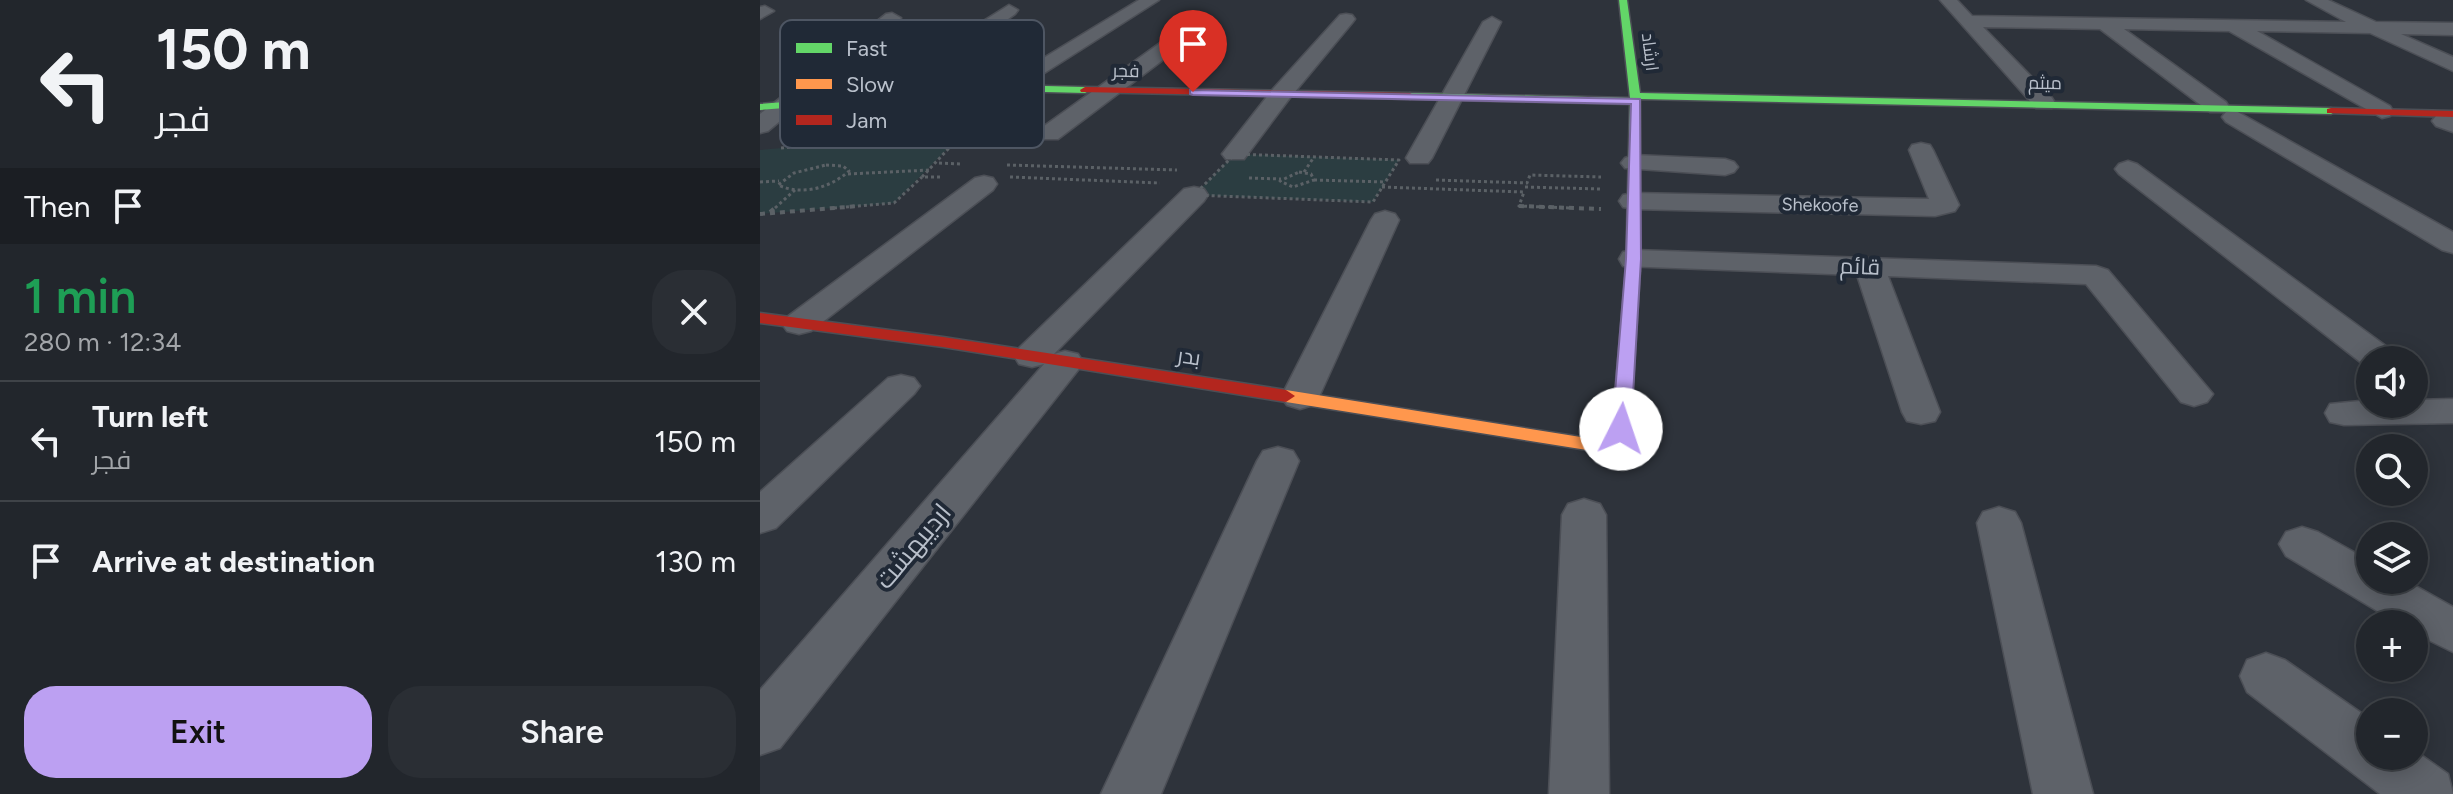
<!DOCTYPE html>
<meta charset="utf-8">
<style>
:root{--surface:#22262c;--page:#2a2e34;--text:#f1f3f6;--muted:#a2a5a9;--line:#3f4348;--accent:#bca0f2}
body{margin:0;font-family:Figtree,Cairo,sans-serif;background:var(--page);color:var(--text);height:100vh;display:flex;flex-direction:column;font-size:30px;white-space:nowrap}
*{box-sizing:border-box;margin:0}
p{font-size:26px;color:var(--muted)}
.icon{flex:none;width:44px;height:44px;fill:none;stroke:currentColor;stroke-width:2;stroke-linecap:round;stroke-linejoin:round}
.map{position:relative;flex:1;overflow:hidden}
.panel{display:flex;flex-direction:column;background:var(--surface);width:760px}
.panel>*{flex:none}
.banner{background:#22262c;color:var(--text);overflow:hidden}
.controls{position:absolute;left:1596px;top:346px;display:grid;gap:16px}
.controls a{display:grid;place-items:center;width:72px;height:72px;border-radius:50%;background:var(--surface);box-shadow:0 4px 20px #0003,0 0 0 2px var(--line);font-size:40px}
.pin{position:absolute;display:grid;place-items:center;width:68px;height:68px;color:#fff;margin:-82px -34px;border-radius:50% 50% 50% 0;rotate:-45deg;box-shadow:0 0 8px #0007}
.pin .icon{rotate:45deg}
.me{position:absolute;width:88px;margin:-44px;rotate:4deg;stroke-linejoin:round;filter:drop-shadow(0 0 6px #0008)}
.turn{display:flex;align-items:center;gap:28px;height:168px;padding:0 24px;font-size:36px}
.turn .icon{width:104px;height:104px;stroke-width:2.5}
.turn b{display:block;font-size:56px;line-height:68px}
.then{display:flex;align-items:center;height:76px;padding:0 24px;background:#0003;gap:16px;font-size:30px}
.round{display:grid;place-items:center;flex:none;width:84px;height:84px;border-radius:32px;background:var(--page)}
.headline{display:flex;align-items:center;justify-content:space-between;height:136px;padding:0 24px}
h1{font-size:48px;font-weight:600;line-height:60px;color:#1e9e55}
.cta{display:flex;gap:16px;margin-top:auto;padding:16px 24px}
.cta a{flex:1;height:92px;border-radius:32px;background:var(--accent);color:#111;font-size:32px;font-weight:600;line-height:92px;text-align:center}
.cta a+a{background:var(--page);color:var(--text)}
ul{padding:0;list-style:none}
li{display:flex;align-items:center;gap:24px;height:120px;padding:0 24px;border-top:2px solid var(--line)}
li div{flex:1}
li b{display:block;font-size:30px}
li em{font-style:normal}
main{display:flex;flex:1;min-height:0}
.map>svg:first-child{display:block}
.green{fill:#2b3d41}
.lines{fill:none;stroke-linecap:round;stroke-linejoin:round}
.street-casing{stroke:#4c4f56;stroke-width:3}
.fast-casing{stroke:#4c4f56;stroke-width:3}
.slow-casing{stroke:#4c4f56;stroke-width:3}
.jam-casing{stroke:#4c4f56;stroke-width:3}
.path-far1{stroke:#5b6166;stroke-width:3;stroke-dasharray:3 3;stroke-linecap:butt}
.path{stroke:#5b6166;stroke-width:4;stroke-dasharray:5 5;stroke-linecap:butt}
.street{fill:#5e6269;fill-rule:evenodd}
.fast{fill:#63d668;fill-rule:evenodd}
.slow{fill:#ff974d;fill-rule:evenodd}
.jam{fill:#b3261e;fill-rule:evenodd}
.route{fill:#bca0f2;stroke:#7a689d;stroke-width:2}
.labels{text-anchor:middle;stroke-width:8;stroke-linejoin:round;paint-order:stroke}
.far-street-label{font-size:18px;fill:#b9c0cb;stroke:#202936}
.street-label{font-size:22px;fill:#b9c0cb;stroke:#202936}
.near-street-label{font-size:26px;fill:#b9c0cb;stroke:#202936}
.key{fill:#202936;stroke:#4e5663;stroke-width:2}
.key-label{font-size:22px;fill:#b9c0cb}
</style>
<main>
<section class="panel">
<div class="banner">
<div class="turn"><svg class="icon" aria-label="left" viewBox="0 0 24 24"><path d="M17 20v-9H6M10 6l-5 5 5 5"/></svg><div><b>150 m</b>فجر</div></div>
<div class="then">Then<svg class="icon" aria-label="arrive" viewBox="0 0 24 24"><path d="M6 21V4h12l-3 4 3 4H6"/></svg></div>
</div>
<div class="headline"><div><h1>1 min</h1><p>280 m · 12:34</p></div><a class="round"><svg class="icon" aria-label="close" viewBox="0 0 24 24"><path d="M6 6l12 12M18 6L6 18"/></svg></a></div>
<ul>
<li><svg class="icon" aria-label="left" viewBox="0 0 24 24"><path d="M17 20v-9H6M10 6l-5 5 5 5"/></svg><div><b>Turn left</b><p>فجر</p></div><em>150 m</em></li>
<li><svg class="icon" aria-label="arrive" viewBox="0 0 24 24"><path d="M6 21V4h12l-3 4 3 4H6"/></svg><div><b>Arrive at destination</b></div><em>130 m</em></li>
</ul>
<div class="cta"><a>Exit</a><a>Share</a></div>
</section>
<div class="map">
<svg width="1693" height="794" viewBox="0 0 1693 794">
<rect width="100%" height="100%" fill="#2e333b"/>
<g class="green">
<polygon points="204,132 134,203 0,214 0,150"/>
<polygon points="475,154 639,160 613,202 434,195"/>
</g>
<g class="lines">
<g class="street-casing">
<g id="street">
<polygon points="379,0 399,0 253,93 237,93 234,88"/>
<polygon points="1180,0 1197,0 1212,16 1586,22 1546,0 1568,0 1616,22 1693,23 1693,35 1641,34 1693,57 1693,71 1610,33 1497,31 1630,106 1633,111 1630,116 1622,118 1469,31 1364,29 1466,102 1469,107 1466,112 1450,112 1340,29 1223,27 1292,98 1295,103 1292,108 1276,108"/>
<polygon points="249,5 258,10 255,14 212,45 115,145 97,145 94,140 97,135 198,37"/>
<polygon points="5,6 14,11 0,19 0,7"/>
<polygon points="132,13 141,18 138,22 8,131 0,133 0,114 126,14"/>
<polygon points="586,14 592,15 595,19 592,23 529,99 484,159 466,159 462,154 513,89 580,15"/>
<polygon points="732,17 741,22 672,158 668,163 650,163 646,158 723,22"/>
<polygon points="421,31 430,37 428,41 298,139 280,139 277,134 280,129 414,33"/>
<polygon points="1474,110 1693,232 1693,253 1682,250 1466,122 1462,117 1466,112"/>
<polygon points="1684,114 1693,116 1693,132 1676,126 1672,121 1676,116"/>
<polygon points="1161,143 1170,145 1173,150 1199,205 1195,211 1175,216 873,209 863,207 859,201 863,195 873,193 1169,199 1149,150 1152,145"/>
<polygon points="874,155 965,159 974,162 978,167 974,172 965,175 865,168 861,163 865,158"/>
<polygon points="1368,161 1377,164 1634,352 1639,360 1610,360 1608,368 1359,174 1355,169 1359,164"/>
<polygon points="224,176 233,178 237,184 233,190 51,331 39,334 27,331 22,324 27,317 215,178"/>
<polygon points="434,187 444,189 448,195 444,201 294,354 305,351 318,354 323,362 318,370 20,748 0,755 0,690 284,364 272,367 259,364 254,356 259,348 424,189"/>
<polygon points="625,211 635,214 639,220 559,397 553,405 540,409 527,405 521,397 611,220 615,214"/>
<polygon points="874,250 1336,266 1348,270 1453,394 1447,402 1434,406 1421,402 1326,284 1128,276 1180,412 1175,421 1161,424 1147,421 1142,412 1097,275 863,266 859,259 863,252"/>
<polygon points="141,375 154,378 160,386 154,394 16,528 0,533 0,492 128,378"/>
<polygon points="1693,399 1693,423 1584,425 1570,422 1565,413 1570,404 1610,400 1610,404 1654,404 1654,400"/>
<polygon points="518,447 533,451 539,461 401,794 341,794 497,461 503,451"/>
<polygon points="824,499 840,504 846,515 849,794 789,794 802,515 808,504"/>
<polygon points="1239,507 1255,512 1261,523 1333,794 1273,794 1217,523 1223,512"/>
<polygon points="1542,527 1558,532 1610,561 1610,580 1645,580 1693,607 1693,652 1654,633 1654,624 1639,624 1526,556 1519,544 1526,532"/>
<polygon points="1506,653 1525,660 1610,719 1610,756 1654,756 1654,750 1688,774 1693,794 1620,794 1487,692 1480,676 1487,660"/>
</g>
</g>
<g class="fast-casing">
<g id="fast">
<polygon points="859,0 867,0 880,93 1571,108 1576,111 1571,114 880,99 880,271 873,275 866,271 870,104 650,99 645,96 650,93 870,98"/>
<polygon points="245,85 325,87 330,90 325,93 245,91 0,110 0,104"/>
</g>
</g>
<g class="slow-casing">
<polygon id="slow" points="873,267 880,271 870,429 856,444 827,450 526,402 517,396 526,390 827,438 843,435 852,427 866,271"/>
</g>
<g class="jam-casing">
<g id="jam">
<polygon points="325,87 650,93 655,96 650,99 321,92 320,90"/>
<polygon points="1571,108 1693,111 1693,117 1567,113 1567,109"/>
<polygon points="0,313 183,337 526,390 535,396 526,402 183,347 0,323"/>
</g>
</g>
<g class="path-far1">
<polyline points="153,136 203,132"/>
<polyline points="21,148 79,143"/>
<polygon points="475,154 639,160 613,202 434,195"/>
<polyline points="179,163 201,164"/>
<path d="M66 165 83 166 89 171C70 188 42 196 18 185L34 173Z"/>
<polyline points="247,165 417,170"/>
<polygon points="539,172 551,174 554,180 533,187 520,181"/>
<polyline points="544,172 554,157"/>
<polyline points="88,174 170,170"/>
<polyline points="180,177 162,177 217,118"/>
<polyline points="250,177 400,183"/>
<polyline points="489,178 521,179"/>
<polyline points="554,180 625,182"/>
<polyline points="676,180 767,183 770,175 841,177"/>
<polyline points="0,182 19,181"/>
<polyline points="622,187 764,192 759,206 811,208"/>
<polyline points="765,187 840,189"/>
<polyline points="15,208 35,190"/>
<polyline points="74,208 134,203 162,177"/>
</g>
<g class="path">
<polyline points="759,206 841,209"/>
<polyline points="10,212 17,206"/>
<polyline points="0,214 99,206"/>
</g>
<use href="#street" class="street"/>
<use href="#fast" class="fast"/>
<use href="#slow" class="slow"/>
<use href="#jam" class="jam"/>
</g>
<polygon class="route" points="430,90 880,99 881,259 871,429 868,433 861,435 852,429 866,259 871,104 433,95 430,94"/>
<g class="labels">
<g class="far-street-label">
<text transform="translate(890 52) rotate(83)" y="6">ارشاد</text>
<text transform="translate(366 71) rotate(1)" y="6">فجر</text>
<text transform="translate(1285 83) rotate(1)" y="6">میثم</text>
<text transform="translate(1060 205) rotate(1)" y="6">Shekoofe</text>
</g>
<g class="street-label">
<text transform="translate(1100 266) rotate(2)" y="8">قائم</text>
<text transform="translate(429 356) rotate(8)" y="8">بدر</text>
</g>
<g class="near-street-label">
<text transform="translate(153 546) rotate(-50)" y="9">اردیبهشت</text>
</g>
</g>
<rect x="20" y="20" width="264" height="128" rx="12" class="key"/>
<rect x="36" y="43" width="36" height="10" fill="#63d668"/>
<rect x="36" y="79" width="36" height="10" fill="#ff974d"/>
<rect x="36" y="115" width="36" height="10" fill="#b3261e"/>
<g class="key-label">
<text x="86" y="56">Fast</text>
<text x="86" y="92">Slow</text>
<text x="86" y="128">Jam</text>
</g>
</svg>
<div class="controls">
<a><svg class="icon" aria-label="sound" viewBox="0 0 24 24"><path d="M4 9h4l5-4v14l-5-4H4zM17 9q2 3 0 6"/></svg></a>
<a><svg class="icon" aria-label="search" viewBox="0 0 24 24"><circle cx="10" cy="10" r="6"/><path d="M15 15l6 6"/></svg></a>
<a><svg class="icon" aria-label="layers" viewBox="0 0 24 24"><path d="M12 4l9 5-9 5-9-5zM3 14l9 5 9-5"/></svg></a>
<a>+</a>
<a>−</a>
</div>
<div class="pin" style="left:433px;top:92px;background:#d93025"><svg class="icon" aria-label="arrive" viewBox="0 0 24 24"><path d="M6 21V4h12l-3 4 3 4H6"/></svg></div>
<svg class="me" style="left:861px;top:429px" viewBox="-20 -20 40 40"><circle r="19" fill="#fff"/><path d="M0-13L10 11 0 6-10 11z" fill="#bca0f2"/></svg>
</div>
</main>
